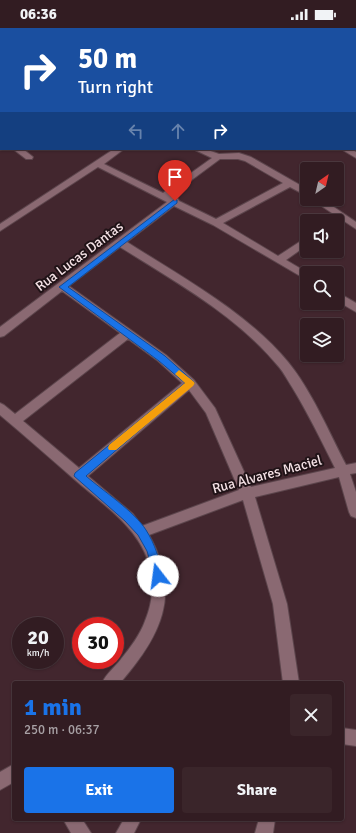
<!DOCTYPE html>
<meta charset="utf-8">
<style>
:root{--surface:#321c22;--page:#3a252a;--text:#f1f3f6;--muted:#a8a1a5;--line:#4d3a40;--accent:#1a73e8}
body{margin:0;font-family:Signika,sans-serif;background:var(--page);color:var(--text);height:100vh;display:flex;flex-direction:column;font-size:15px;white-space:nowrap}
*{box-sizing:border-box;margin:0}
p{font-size:13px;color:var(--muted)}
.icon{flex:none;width:22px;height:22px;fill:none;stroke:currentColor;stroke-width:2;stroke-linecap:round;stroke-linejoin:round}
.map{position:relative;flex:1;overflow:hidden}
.side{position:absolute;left:12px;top:653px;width:332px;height:140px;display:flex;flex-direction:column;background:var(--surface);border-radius:4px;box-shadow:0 1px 3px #0004,0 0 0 1px var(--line)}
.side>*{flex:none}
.guide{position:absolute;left:0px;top:0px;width:356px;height:122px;box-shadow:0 1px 3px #0004,0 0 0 1px var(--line);background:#1a4fa0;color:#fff;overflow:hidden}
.needle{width:26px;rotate:34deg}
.buttons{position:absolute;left:300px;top:134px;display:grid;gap:8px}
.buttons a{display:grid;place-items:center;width:44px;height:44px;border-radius:4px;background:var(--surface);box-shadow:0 1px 3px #0004,0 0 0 1px var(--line);font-size:20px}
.speed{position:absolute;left:12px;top:589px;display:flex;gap:8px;font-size:20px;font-weight:700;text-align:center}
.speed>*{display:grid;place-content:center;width:52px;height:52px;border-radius:50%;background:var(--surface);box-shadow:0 1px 3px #0004,0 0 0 1px var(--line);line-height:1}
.speed small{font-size:10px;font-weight:400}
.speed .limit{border:6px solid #d22;background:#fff;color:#111}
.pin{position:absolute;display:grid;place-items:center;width:34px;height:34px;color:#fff;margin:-41px -17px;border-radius:50% 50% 50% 0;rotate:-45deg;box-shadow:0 0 4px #0007}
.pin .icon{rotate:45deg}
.me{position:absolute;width:44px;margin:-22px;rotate:345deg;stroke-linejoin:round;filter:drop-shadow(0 0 3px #0008)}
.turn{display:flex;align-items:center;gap:14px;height:84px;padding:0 12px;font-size:18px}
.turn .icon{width:52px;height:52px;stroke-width:2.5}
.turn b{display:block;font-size:28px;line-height:34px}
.lanes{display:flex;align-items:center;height:38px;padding:0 12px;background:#0003;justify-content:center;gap:20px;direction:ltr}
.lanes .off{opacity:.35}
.round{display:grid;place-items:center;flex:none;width:42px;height:42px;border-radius:4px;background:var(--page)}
.head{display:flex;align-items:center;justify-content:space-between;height:68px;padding:0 12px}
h1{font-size:24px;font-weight:700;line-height:30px;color:var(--accent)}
.cta{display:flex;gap:8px;margin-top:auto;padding:8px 12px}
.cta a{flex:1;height:46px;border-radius:4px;background:var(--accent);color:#fff;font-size:16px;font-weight:700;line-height:46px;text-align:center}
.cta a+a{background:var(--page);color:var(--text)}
.status{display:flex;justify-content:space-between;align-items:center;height:28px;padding:0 20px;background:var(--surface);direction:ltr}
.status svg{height:11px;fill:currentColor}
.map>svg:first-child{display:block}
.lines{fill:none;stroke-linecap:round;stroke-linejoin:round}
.minor-casing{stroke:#5c454c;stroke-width:2}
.secondary-casing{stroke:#5c454c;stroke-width:2}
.minor{fill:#8a6972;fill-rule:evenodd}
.secondary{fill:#8a6972;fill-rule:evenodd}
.route{fill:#1a73e8;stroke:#114b97}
.slow{fill:#f59e0b}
.labels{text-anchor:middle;stroke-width:4;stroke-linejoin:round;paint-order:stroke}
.street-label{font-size:14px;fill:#f4e1e5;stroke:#201317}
</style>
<div class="status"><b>06:36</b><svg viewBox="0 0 49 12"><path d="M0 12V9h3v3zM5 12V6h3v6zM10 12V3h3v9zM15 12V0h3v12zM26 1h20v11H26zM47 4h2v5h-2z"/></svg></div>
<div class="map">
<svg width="356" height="805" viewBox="0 0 356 805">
<rect width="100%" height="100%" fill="#42262e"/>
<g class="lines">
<g class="minor-casing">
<g id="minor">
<rect x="100" y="0" width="8" height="1"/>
<rect x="355" y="25" width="1" height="4"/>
<rect x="355" y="64" width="1" height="4"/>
<rect x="0" y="107" width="1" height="4"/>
<polygon points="13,121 23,121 33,129 32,131 26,131"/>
<path d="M114 121H124L104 136 163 165 212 130 193 121H205L219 126 239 125 251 129 307 161V168L290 159 223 195 278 228 307 209V217L286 232 308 245 307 252 213 197 174 178 127 214C180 248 247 284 288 334 311 362 329 404 346 437L356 435V445L350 446 356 464V490L351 488 349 484 339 449 255 469 287 576 299 655H283L273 576 243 472 149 507C182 566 161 608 120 655H102C106 646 115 639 121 631 130 620 140 607 145 593 153 574 155 552 148 533 137 498 100 474 74 451 49 429 25 408 0 387V375L4 377 15 386 120 305 62 263 4 308 0 309V299L167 174 98 139 0 203V196ZM220 131H238L245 133 283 155 216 191 179 173 178 171 170 168ZM120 219C176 254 237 288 279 339 284 345 288 353 292 359 308 385 321 412 335 440L251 459 215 380 194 352 166 327 69 258ZM128 311 158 333 182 355 79 440 23 393ZM189 362 206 385 239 462 142 498 133 486 88 448Z"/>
<polygon points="341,121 351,121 356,124 356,130"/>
<polygon points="311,171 322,171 356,194 356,201"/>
<polygon points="337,264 356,275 356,284 337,273"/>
<polygon points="342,700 356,702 356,718 342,716"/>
<polygon points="14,736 14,754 0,762 0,744"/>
<polygon points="63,791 82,791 91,805 71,805"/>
<polygon points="124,791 141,791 134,805 116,805"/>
<polygon points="259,791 275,791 273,805 255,805"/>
</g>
</g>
<g class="secondary-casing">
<rect id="secondary" x="0" y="32" width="1" height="4"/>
</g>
<use href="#minor" class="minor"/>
<use href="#secondary" class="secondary"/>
</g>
<path class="route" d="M175 171 177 172V175L68 259 165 328 195 355 86 448C103 463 134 483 146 502 155 516 159 531 164 548L162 551 158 552 155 551 147 523 138 507 125 493 74 448 75 445 185 355 159 333 59 259Z"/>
<polygon class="slow" points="179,342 193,353 195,355 193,358 116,422 109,422 108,420 109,417 185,355 175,346"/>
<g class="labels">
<g class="street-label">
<text transform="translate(79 228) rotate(-37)" y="5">Rua Lucas Dantas</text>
<text transform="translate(267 446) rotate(-15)" y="5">Rua Alvares Maciel</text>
</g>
</g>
</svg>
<div class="buttons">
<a><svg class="needle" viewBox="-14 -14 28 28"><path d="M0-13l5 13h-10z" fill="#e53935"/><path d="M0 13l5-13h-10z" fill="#a8a1a5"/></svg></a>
<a><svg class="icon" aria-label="sound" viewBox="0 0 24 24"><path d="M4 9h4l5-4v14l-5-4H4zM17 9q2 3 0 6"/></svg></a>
<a><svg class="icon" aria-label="search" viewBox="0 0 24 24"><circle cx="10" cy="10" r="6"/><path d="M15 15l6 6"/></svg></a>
<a><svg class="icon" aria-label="layers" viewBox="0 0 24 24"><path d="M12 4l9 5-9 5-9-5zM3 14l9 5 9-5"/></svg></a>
</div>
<div class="speed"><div>20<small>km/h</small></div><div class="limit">30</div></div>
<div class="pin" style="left:175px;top:173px;background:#d93025"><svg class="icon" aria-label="arrive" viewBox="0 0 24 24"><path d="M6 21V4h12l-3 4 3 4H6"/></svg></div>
<svg class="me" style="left:158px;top:548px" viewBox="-20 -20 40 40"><circle r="19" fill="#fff"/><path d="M0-13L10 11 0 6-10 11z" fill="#1a73e8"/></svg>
<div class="guide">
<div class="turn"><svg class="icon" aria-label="right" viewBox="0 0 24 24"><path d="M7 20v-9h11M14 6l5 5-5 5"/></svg><div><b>50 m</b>Turn right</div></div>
<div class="lanes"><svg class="icon off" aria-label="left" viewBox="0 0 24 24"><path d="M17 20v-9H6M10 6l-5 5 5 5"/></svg><svg class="icon off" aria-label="ahead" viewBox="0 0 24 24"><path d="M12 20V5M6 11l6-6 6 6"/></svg><svg class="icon" aria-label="right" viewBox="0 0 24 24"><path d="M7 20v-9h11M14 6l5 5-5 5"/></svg></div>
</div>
<section class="side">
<div class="head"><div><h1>1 min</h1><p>250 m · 06:37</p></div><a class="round"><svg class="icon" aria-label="close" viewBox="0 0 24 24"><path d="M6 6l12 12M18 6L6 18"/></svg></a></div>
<div class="cta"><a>Exit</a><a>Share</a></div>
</section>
</div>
